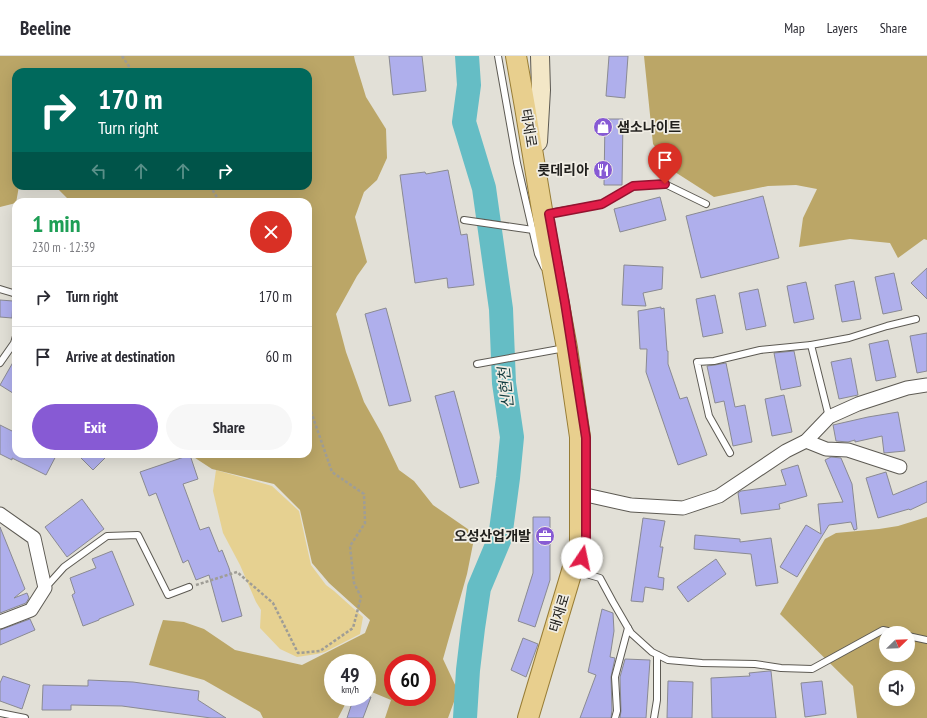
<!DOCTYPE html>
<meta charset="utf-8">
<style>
:root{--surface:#fff;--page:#f7f7f7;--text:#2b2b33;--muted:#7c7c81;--line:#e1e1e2;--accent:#875ad4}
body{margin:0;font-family:"PT Sans Narrow","Noto Sans KR",sans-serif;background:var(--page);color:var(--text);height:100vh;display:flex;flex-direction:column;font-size:15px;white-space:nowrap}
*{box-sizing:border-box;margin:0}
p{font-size:13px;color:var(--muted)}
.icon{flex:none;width:22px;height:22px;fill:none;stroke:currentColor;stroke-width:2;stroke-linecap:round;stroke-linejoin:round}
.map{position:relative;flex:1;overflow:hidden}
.drawer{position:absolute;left:12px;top:142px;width:300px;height:260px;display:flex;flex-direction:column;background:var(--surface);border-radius:12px;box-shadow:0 4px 16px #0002}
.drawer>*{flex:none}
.guide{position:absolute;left:12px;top:12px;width:300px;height:122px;border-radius:12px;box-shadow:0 4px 16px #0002;background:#00695c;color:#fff;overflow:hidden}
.needle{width:26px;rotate:67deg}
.controls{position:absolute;left:879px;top:570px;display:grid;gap:8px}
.controls a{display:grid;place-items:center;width:36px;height:36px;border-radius:50%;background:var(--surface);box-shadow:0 4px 16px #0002;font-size:20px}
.speed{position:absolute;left:324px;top:598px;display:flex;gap:8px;font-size:20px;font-weight:700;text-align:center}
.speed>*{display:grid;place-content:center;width:52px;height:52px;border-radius:50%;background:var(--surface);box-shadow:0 4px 16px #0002;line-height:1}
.speed small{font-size:10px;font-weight:400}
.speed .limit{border:6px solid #d22;background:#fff;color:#111}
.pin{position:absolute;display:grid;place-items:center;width:34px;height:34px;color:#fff;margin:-41px -17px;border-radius:50% 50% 50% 0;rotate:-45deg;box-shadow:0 0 4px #0007}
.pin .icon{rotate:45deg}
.me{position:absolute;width:44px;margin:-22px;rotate:11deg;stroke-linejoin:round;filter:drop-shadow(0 0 3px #0008)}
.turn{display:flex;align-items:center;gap:14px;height:84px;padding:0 20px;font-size:18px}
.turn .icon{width:52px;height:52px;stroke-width:2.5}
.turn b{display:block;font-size:28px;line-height:34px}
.lanes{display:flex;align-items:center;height:38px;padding:0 20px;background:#0003;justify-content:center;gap:20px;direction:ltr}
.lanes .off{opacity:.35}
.round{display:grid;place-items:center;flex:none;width:42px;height:42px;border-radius:21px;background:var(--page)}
.head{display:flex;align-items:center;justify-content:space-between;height:68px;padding:0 20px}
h1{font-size:24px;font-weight:800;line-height:30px;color:#1e9e55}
.cta{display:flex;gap:8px;margin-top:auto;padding:8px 20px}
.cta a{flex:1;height:46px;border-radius:24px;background:var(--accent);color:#fff;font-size:16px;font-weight:800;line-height:46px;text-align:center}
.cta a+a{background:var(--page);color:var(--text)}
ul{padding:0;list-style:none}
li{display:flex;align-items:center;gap:12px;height:60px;padding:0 20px;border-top:1px solid var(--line)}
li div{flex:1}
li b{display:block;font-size:15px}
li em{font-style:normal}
header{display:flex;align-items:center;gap:24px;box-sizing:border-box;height:56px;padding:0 20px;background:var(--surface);border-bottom:1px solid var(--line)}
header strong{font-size:19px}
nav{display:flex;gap:22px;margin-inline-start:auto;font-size:14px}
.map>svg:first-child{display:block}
.green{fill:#e6d191}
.forest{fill:#bba667;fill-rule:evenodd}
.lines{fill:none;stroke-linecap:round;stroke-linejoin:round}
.river{stroke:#65bdc5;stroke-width:24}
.building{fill:#afafec;stroke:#8a8a92}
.service-casing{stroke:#5d5a53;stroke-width:8}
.minor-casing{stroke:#5d5a53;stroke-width:15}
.secondary-casing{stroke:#5d5a53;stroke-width:20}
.primary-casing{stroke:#987d35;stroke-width:22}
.path{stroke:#9f9d96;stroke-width:2.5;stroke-dasharray:3 2;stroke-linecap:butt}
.service{stroke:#fff;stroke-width:6}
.minor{stroke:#fff;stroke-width:13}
.secondary{stroke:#f3e7c7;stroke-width:18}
.primary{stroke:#e8cf8e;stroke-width:20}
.route-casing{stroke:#92132f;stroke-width:10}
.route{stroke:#e11d48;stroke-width:7}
.labels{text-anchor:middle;stroke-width:3.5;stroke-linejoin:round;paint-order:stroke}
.poi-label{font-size:14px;font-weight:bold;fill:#201f1c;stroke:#f0ede4;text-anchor:end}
.street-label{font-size:14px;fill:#201f1c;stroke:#f0ede4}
.water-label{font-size:15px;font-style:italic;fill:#123d40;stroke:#f0ede4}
</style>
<header>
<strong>Beeline</strong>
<nav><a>Map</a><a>Layers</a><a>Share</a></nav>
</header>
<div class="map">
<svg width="927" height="662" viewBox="0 0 927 662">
<rect width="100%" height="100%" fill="#e2e0d7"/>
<polygon class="green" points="216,414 272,430 299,455 311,509 326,529 334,535 363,561 360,578 325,596 317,598 297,601 280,593 260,572 261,554 256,546 240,509 223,477 213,435"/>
<g class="forest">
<path d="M0 0H354L355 5 366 41 386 73 387 102 377 124 364 136 355 161 367 206 357 220 336 258 346 296 364 346 382 378 399 414 414 425 433 449 475 478 467 518 443 603 458 635 448 662H385L391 644 367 634V607H333V641H349L338 662H263L260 656 204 624 149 609 158 579 163 564 184 566 204 573 235 594 302 609 365 577 370 564 329 527 312 507 300 454 274 428 212 413 189 398H308V146H70L68 143 55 130H308V16H16V130H19L16 147 0 151ZM393 607H427V641H393Z"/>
<polygon points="644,0 927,0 927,184 924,183 898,202 890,187 850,183 799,191 803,162 817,133 796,129 768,130 714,141 675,116 653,88"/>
<path d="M927 461V662H857L853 630 780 558 825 483 836 477 879 473 898 470ZM886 577H908V599H886ZM886 621H908V643H886Z"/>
</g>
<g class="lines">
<polyline class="river" points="465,662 468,614 473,572 479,532 500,482 508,422 512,381 504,327 501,253 484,132 464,66 469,29 467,0"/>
</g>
<g class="building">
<polygon points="389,0 422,0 426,35 393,39"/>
<polygon points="609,0 628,0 625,42 606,40"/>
<polygon points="605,63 623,63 622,129 604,129"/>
<polygon points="448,114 461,179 467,178 474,229 448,232 447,222 415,227 400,119 425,116 426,118"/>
<polygon points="763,140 779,202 701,222 686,160"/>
<polygon points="660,141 666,164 620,176 614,153"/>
<polygon points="624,209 663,211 662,233 643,237 646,250 622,249"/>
<polygon points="927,212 927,243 911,227"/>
<polygon points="894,217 902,254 883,258 875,221"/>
<polygon points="854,225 861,263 842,266 835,229"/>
<polygon points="806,226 814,263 794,267 787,230"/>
<polygon points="758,233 766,270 746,274 739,237"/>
<polygon points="715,239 723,277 703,281 696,243"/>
<polygon points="0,244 13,245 12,262 0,261"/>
<polygon points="661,251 661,253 664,252 667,295 668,295 668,308 680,343 687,341 707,399 678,409 646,316 647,293 640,293 638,255"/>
<polygon points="386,252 411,345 389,350 365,258"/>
<polygon points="927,277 927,315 917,317 910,280"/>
<polygon points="888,284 896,321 876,325 869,288"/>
<polygon points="794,295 801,330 781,334 774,297"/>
<polygon points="16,301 16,339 0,329"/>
<polygon points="851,302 858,339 839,343 831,306"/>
<polygon points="726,307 735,351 745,349 752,386 733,390 724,345 715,347 707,310 715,309"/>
<polygon points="454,335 479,427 460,432 435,340"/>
<polygon points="784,339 792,376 772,380 765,343"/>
<polygon points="898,356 905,395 884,397 882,380 855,386 855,384 848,386 836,385 833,369 868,361"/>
<polygon points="0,369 16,377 16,398 57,398 46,419 12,402 12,404 0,398"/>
<polygon points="77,398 109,398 93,414"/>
<polygon points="190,399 198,423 183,428 200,474 209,471 219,496 222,494 229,512 242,560 222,566 209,519 196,524 188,504 183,507 156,437 149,440 140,416"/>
<polygon points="831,401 841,402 852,428 857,473 854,474 851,466 829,469 797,521 780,511 806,469 821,478 818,448 843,446 825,404"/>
<polygon points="798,409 807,440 779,448 780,453 741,458 738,437 741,435 786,429 781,414"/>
<polygon points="886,416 893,439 927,425 927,446 910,454 909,453 878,462 866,422"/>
<polygon points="82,443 104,473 67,501 45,471"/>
<polygon points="533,461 550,461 550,524 535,571 518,565 533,517"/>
<polygon points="643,462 665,465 660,491 663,491 658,521 664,522 663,534 645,531 643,546 631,545"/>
<polygon points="0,471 25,533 14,542 27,537 29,542 26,547 0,557"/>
<polygon points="695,479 740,483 740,486 771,482 778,527 756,530 751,498 694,493"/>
<polygon points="112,495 134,549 99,563 99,564 83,570 72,539 75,537 70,522 96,512 92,503"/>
<polygon points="716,503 726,518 688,546 677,531"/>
<polygon points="602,553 613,557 614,575 610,601 615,602 611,621 612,654 611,662 580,662 596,619 588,616"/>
<polygon points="30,563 35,574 0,589 0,574"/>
<polygon points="523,582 538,588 526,621 511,614"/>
<polygon points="625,603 650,604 646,662 620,662 621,655 620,621"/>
<polygon points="769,615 771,615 776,662 712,662 711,622 750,620 749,617"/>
<polygon points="3,620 30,629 22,653 0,645 0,627"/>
<polygon points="88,624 133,626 199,635 198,644 226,662 211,662 122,650 71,649 71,654 42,654 43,629 88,630"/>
<polygon points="668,625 693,626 692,662 667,662"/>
<polygon points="822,625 826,658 805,661 801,627"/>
<polygon points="354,641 371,641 363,662 347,662"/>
</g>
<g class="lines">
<g class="service-casing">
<g id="service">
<polyline points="498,0 517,107 538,198 544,211"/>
<polyline points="549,157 602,148 633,130 665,128 706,148"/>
<polyline points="464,164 533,174"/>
<polyline points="0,233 13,237 16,239"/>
<polyline points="0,307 14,287 16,280"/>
<polyline points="477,308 565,292"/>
<polyline points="829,361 811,289 849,282 887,270 916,263"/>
<polyline points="730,397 709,360 697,306 714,305 760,294 811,289"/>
<polyline points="579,516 600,522 613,546 631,577 652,596 668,604 702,607 755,608 781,612 812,613 883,574 897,577"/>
<polyline points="46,531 64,511 107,480 138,479 168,539 189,531"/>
<polyline points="908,580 927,584"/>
<polyline points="0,657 25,662"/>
<polyline points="615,662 617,655 615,621 628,572"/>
<polyline points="654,662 657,644 657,599"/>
</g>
</g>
<g class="minor-casing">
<g id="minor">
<polyline points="806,385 826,393 848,394 900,411"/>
<polyline points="586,439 631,449 683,452 719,440 786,395 806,385 829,361 858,348 907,332 927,329"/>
<polyline points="0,458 34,482 45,532 31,554 0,566"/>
</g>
</g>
<g class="secondary-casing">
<polyline id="secondary" points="538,86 541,34 540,0"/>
</g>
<g class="primary-casing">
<polyline id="primary" points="516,0 525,51 546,178 567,292 580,381 580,488 528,662"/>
</g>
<g class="path">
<polyline points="122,0 133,16"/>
<polyline points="210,130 220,146"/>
<polyline points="196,529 237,516 273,547 298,597 320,595 353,572 361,541 354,527 350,490 365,467 364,438 332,416 308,347"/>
</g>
<use href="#service" class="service"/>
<use href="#minor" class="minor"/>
<use href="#secondary" class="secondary"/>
<use href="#primary" class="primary"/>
</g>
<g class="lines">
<g class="route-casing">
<polyline id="route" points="582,502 586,489 586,382 565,247 549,158 602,148 633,130 665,128"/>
</g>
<use href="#route" class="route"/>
</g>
<defs>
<g id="shop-disc" transform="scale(1)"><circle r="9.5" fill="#875ad4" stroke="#f0ede4"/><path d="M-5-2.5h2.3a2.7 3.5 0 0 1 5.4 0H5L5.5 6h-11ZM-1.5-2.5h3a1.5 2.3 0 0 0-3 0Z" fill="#fff"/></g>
<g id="restaurant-disc" transform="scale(1)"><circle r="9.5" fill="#875ad4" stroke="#f0ede4"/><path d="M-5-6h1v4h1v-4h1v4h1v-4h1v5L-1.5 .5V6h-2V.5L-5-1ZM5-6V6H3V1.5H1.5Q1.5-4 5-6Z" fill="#fff"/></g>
<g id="office-disc" transform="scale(1)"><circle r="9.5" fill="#875ad4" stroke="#f0ede4"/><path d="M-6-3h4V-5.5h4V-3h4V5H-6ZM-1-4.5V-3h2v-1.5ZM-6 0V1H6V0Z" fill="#fff"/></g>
</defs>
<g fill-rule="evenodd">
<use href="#shop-disc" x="603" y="71"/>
<use href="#restaurant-disc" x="603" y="114"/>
<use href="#office-disc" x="545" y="480"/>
</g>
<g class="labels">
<g class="poi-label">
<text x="617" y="76" text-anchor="start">샘소나이트</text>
<text x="589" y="119">롯데리아</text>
<text x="531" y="485">오성산업개발</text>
</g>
<g class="street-label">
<text transform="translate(529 72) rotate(81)" y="5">태재로</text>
<text transform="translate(559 557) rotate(-73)" y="5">태재로</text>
</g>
<g class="water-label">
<text transform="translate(506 332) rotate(-96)" y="5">신현천</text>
</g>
</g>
</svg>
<div class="controls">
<a><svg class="needle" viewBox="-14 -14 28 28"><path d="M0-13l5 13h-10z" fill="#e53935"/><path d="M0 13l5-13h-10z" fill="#7c7c81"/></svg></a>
<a><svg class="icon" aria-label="sound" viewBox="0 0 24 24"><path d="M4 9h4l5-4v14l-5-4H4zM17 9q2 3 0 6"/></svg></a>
</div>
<div class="speed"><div>49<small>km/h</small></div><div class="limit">60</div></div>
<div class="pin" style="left:665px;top:128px;background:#d93025"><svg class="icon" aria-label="arrive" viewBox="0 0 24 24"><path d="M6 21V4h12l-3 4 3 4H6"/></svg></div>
<svg class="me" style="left:582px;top:502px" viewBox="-20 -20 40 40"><circle r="19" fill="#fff"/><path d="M0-13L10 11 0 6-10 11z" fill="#e11d48"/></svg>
<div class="guide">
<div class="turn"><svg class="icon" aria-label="right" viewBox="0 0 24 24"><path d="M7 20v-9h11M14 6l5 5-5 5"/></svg><div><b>170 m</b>Turn right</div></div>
<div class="lanes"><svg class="icon off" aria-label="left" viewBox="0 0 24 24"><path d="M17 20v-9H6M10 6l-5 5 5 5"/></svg><svg class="icon off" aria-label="ahead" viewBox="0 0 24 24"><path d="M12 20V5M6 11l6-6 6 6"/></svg><svg class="icon off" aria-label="ahead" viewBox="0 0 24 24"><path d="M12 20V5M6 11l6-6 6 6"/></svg><svg class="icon" aria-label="right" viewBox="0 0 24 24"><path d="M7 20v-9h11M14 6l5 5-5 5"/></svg></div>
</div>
<section class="drawer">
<div class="head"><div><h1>1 min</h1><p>230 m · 12:39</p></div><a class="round" style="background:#d93025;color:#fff"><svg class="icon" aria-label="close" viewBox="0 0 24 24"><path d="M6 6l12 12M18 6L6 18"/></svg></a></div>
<ul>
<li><svg class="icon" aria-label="right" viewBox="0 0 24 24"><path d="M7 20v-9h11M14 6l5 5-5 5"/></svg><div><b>Turn right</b></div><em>170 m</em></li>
<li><svg class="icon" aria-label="arrive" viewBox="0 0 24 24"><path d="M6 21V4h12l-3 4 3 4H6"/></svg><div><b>Arrive at destination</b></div><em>60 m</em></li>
</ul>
<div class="cta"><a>Exit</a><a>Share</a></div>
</section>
</div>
